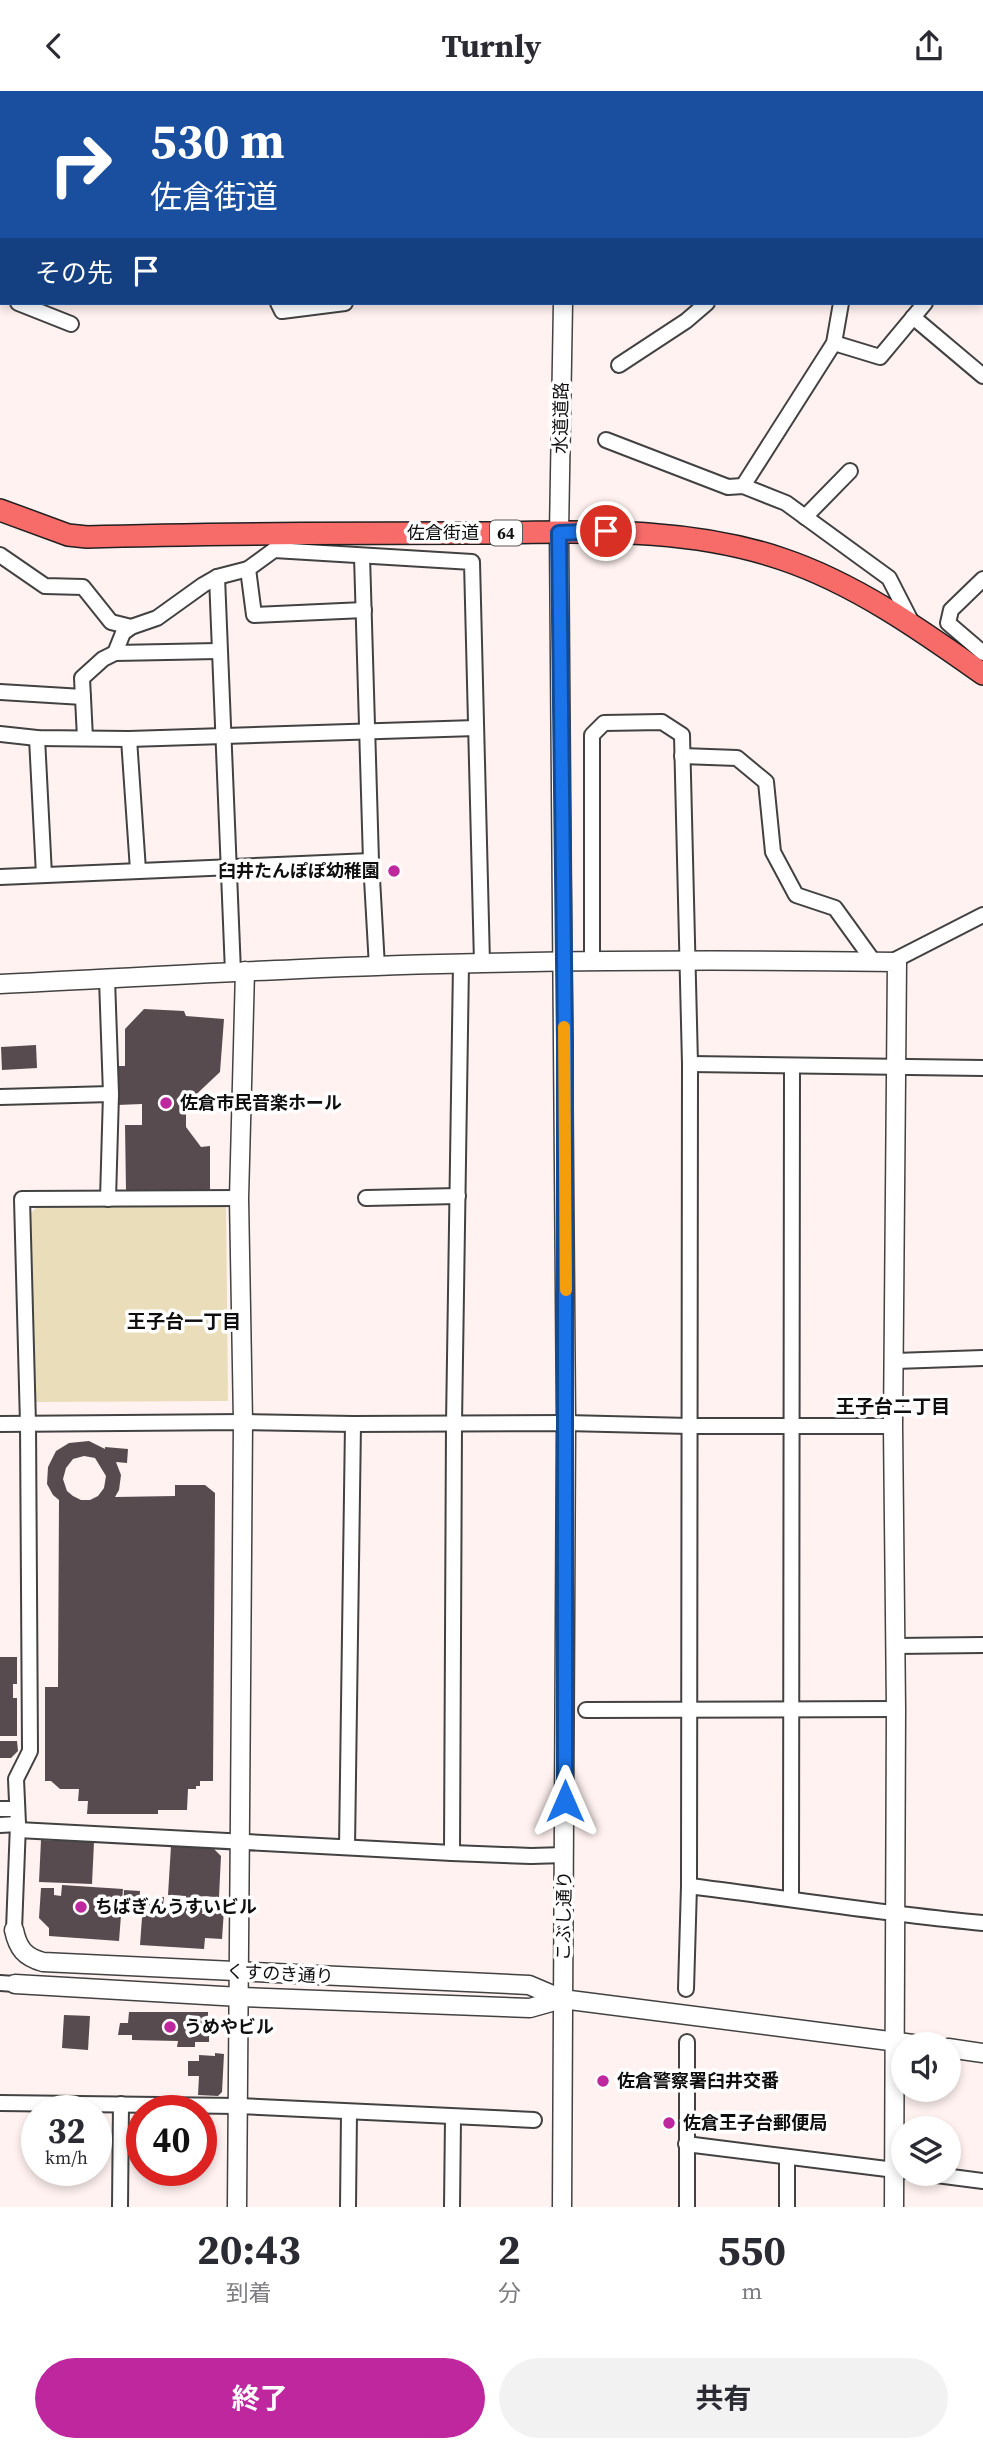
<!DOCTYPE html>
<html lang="ja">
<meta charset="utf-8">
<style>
:root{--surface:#fff;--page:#f2f2f3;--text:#2b2b33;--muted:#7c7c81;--accent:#be279e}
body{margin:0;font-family:"Source Serif 4","Noto Sans JP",serif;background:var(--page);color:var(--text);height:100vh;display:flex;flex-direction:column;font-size:26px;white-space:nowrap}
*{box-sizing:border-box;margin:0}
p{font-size:23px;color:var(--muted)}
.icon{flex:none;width:38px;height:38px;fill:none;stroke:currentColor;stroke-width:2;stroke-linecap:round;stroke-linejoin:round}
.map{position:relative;height:2116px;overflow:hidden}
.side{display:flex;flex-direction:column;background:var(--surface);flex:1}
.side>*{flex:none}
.guide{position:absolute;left:0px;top:0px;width:984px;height:214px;box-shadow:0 4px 10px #0003;background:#1a4fa0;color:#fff;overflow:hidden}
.tools{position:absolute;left:891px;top:1941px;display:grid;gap:14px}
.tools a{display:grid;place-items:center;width:70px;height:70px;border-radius:50%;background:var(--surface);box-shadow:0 4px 10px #0003;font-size:35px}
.speed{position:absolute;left:21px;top:2004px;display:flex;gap:14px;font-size:35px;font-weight:700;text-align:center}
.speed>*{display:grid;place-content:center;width:91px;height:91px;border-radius:50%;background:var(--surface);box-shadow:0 4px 10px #0003;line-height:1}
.speed small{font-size:18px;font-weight:400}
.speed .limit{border:10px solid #d22;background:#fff;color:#111}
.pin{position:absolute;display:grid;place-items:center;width:60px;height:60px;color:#fff;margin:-30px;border:4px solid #fff;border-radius:50%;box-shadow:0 2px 7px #0007}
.me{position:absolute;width:77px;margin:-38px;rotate:0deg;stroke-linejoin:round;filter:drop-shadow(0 0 5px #0008)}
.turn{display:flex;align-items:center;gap:24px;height:147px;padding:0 35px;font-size:32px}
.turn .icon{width:91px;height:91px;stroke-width:2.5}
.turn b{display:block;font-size:49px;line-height:60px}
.then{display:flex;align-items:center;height:66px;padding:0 35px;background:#0003;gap:14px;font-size:26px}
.eta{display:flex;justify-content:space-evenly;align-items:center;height:119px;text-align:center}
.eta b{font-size:42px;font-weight:700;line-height:49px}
.cta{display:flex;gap:14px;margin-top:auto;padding:14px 35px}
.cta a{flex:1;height:80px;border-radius:42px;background:var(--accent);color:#fff;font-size:28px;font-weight:700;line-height:80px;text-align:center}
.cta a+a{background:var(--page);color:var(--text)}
header{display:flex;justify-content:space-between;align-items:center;height:91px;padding:0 35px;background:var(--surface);font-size:32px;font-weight:700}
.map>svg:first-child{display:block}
.green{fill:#e9ddba}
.building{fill:#584b50;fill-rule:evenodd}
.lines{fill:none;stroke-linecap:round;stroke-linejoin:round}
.minor-casing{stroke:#424242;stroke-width:18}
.tertiary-casing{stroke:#424242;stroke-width:21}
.primary-casing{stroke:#202020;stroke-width:24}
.minor{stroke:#fff;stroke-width:14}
.tertiary{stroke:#fff;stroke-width:18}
.primary{stroke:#f76b69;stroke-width:21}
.route-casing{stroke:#114b97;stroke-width:18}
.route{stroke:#1a73e8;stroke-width:12}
.slow{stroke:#f59e0b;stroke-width:12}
.poi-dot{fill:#be279e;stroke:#fff;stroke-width:2.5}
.labels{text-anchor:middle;stroke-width:7;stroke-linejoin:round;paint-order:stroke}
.shield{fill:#fff;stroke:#575757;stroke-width:2}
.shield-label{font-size:16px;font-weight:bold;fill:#0f0f0f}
.street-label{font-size:18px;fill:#0f0f0f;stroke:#fff}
.poi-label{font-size:18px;font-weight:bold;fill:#0f0f0f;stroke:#fff;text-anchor:start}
.neighbourhood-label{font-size:19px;font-weight:bold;fill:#0f0f0f;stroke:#fff}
</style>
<header><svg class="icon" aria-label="back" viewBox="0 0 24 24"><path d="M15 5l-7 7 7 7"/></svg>Turnly<svg class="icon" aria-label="share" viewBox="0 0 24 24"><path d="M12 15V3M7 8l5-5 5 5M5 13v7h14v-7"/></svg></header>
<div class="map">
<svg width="983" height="2116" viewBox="0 0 983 2116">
<rect width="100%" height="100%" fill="#fff2f1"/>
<polygon class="green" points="226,1113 228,1310 32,1311 29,1124 38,1115"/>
<g class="building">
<polygon points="144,918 184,920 186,925 224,928 220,981 186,1013 186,1036 201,1056 210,1055 210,1099 126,1100 125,1034 142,1034 142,1013 117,1014 117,975 125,975 125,938"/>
<polygon points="36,954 37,977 2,979 1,956"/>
<path d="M89 1350 105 1358V1356L128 1358 127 1372 116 1371 121 1384 119 1399 115 1406 175 1405V1394H205L215 1402 213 1690H200V1695H196V1698H188L187 1719H158V1723H87L88 1710H78L79 1698H60L51 1690H45V1596H58L59 1409 53 1404 47 1393 48 1376 56 1360 69 1352ZM84 1365 95 1367 106 1385 104 1397 98 1405 90 1409H81L73 1405 67 1400 63 1388 66 1377 73 1368Z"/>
<polygon points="0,1566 17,1566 17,1593 13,1593 13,1607 17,1607 17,1645 0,1645"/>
<polygon points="0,1650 17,1650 18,1660 11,1667 0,1667"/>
<polygon points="41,1749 94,1751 92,1793 39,1791"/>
<polygon points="171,1755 213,1757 221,1765 219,1806 194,1805 193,1817 203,1817 202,1823 206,1823 207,1815 203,1814 203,1811 222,1812 221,1818 224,1819 222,1848 205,1847 204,1858 140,1854 143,1813 155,1813 155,1806 164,1806 163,1815 186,1817 186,1805 168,1804"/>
<polygon points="62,1794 123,1798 119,1850 49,1845 49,1837 39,1827 41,1797 54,1797 54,1804 61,1805"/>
<polygon points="124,1799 140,1800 139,1817 123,1816"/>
<polygon points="129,1921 208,1921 208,1929 220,1930 220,1943 209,1943 209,1951 195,1951 195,1956 177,1956 178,1950 132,1949 132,1944 118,1944 120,1932 128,1932"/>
<polygon points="64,1924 90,1925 88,1959 62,1957"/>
<polygon points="215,1962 224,1963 222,2001 218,2005 198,2004 199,1985 188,1985 188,1970 199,1970 199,1964 215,1965"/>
</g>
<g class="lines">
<g class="minor-casing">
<g id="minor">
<polyline points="511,0 512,2"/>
<polyline points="564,0 667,0"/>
<polyline points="749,0 749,2"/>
<polyline points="827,0 827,2"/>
<polyline points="891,0 892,2"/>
<polyline points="951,0 952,2"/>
<polyline points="262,2 262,0"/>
<polyline points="0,173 2,177"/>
<polyline points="982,187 983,188"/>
<polyline points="18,212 71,233"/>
<polyline points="278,212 282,220 345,212"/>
<polyline points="913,226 983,285"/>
<polyline points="834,252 880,266 925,212"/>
<polyline points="619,274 686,230 707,212"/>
<polyline points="606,349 728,396 743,395 786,412 889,487 912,532"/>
<polyline points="743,395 834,252 841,212"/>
<polyline points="805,426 850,380"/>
<polyline points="0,464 45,495 83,496 111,531 131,536"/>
<polyline points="362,465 371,770 377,876"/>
<polyline points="248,478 254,524 364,519"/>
<polyline points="217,486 233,881"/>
<polyline points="983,488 951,519 948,532 983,562"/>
<polyline points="115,562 123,542 131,536 157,527 203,494 217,486 248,478 274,459 472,471 482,872"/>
<polyline points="0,601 83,606"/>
<polyline points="0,643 37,647 129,648 476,637"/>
<polyline points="37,647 44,784"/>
<polyline points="85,647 82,587 103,568 115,562 218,560"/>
<polyline points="129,648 138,779"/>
<polyline points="682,665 737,667 766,691 773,761 796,804 835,817 874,871"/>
<polyline points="0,786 371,770"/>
<polyline points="592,871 592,644 604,632 662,631 682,644 690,973 689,1795 686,1898"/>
<polyline points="891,871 983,824"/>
<polyline points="107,888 111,1003 108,1108"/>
<polyline points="690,973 983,977"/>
<polyline points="0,1006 111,1003"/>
<polyline points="366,1107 458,1105"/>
<polyline points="895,1270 983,1267"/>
<polyline points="0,1333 243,1331 353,1333 566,1332 690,1335 893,1335"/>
<polyline points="896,1555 983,1554"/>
<polyline points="586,1619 896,1618"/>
<polyline points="0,1718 17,1718"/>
<polyline points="0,1734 18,1733"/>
<polyline points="18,1739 452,1762 531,1765 565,1764"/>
<polyline points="347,1756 353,1333"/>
<polyline points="452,1762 454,1333 461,873"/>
<path d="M689 1795C787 1807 884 1823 983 1832"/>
<polyline points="791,1808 792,975"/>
<polyline points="14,1839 18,1733 16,1688 30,1660 28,1333 22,1108 239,1107"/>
<polyline points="0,1892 15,1893"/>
<polyline points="0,2012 238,2015 534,2029"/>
<polyline points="686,2053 903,2080"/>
<polyline points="787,2066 787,2116"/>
<polyline points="921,2082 983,2090"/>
<polyline points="120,2116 121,2013"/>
<polyline points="348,2116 349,2021"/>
<polyline points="452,2116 453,2027"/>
<polyline points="687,2116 687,1951"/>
</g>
</g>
<g class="tertiary-casing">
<g id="tertiary">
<polyline points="564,0 564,2"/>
<path d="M0 893C161 885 322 875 483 872 621 869 759 869 897 871L893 1335 896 1618 894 2116"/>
<path d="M14 1839C18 1858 25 1866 43 1871L529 1894 562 1908 913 1953"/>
<polyline points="15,1893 240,1906 530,1917 562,1908"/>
<polyline points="948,1957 983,1962"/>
<polyline points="237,2116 243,1331 239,1107 245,880"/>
<polyline points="562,2116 566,1332 559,442 563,212"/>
</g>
</g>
<g class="primary-casing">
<path id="primary" d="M0 419 68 444 87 446C214 442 341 442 467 442 574 442 679 433 782 468 854 492 921 539 983 583"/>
</g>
<use href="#minor" class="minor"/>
<use href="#tertiary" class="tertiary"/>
<use href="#primary" class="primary"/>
</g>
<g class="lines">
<g class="route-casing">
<polyline id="route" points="565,1710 565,953 559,442 606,440"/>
</g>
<use href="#route" class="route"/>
<polyline class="slow" points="564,936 566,1199"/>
</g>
<g class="poi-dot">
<circle cx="394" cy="780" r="7"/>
<circle cx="166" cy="1012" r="7"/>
<circle cx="81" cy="1816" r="7"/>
<circle cx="170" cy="1936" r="7"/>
<circle cx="603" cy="1990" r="7"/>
<circle cx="669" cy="2032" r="7"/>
</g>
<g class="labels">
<rect class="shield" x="490" y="429.5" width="32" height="25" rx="5"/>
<g class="shield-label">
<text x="506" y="448">64</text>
</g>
<g class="street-label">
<text transform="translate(561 327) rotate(-89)" y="6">水道道路</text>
<text x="443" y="448">佐倉街道</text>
<text transform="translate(564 1825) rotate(-89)" y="6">こぶし通り</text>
<text transform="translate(280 1883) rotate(3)" y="6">くすのき通り</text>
</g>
<g class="poi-label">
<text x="380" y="786" text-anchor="end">臼井たんぽぽ幼稚園</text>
<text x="180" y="1018">佐倉市民音楽ホール</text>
<text x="95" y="1822">ちばぎんうすいビル</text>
<text x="184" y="1942">うめやビル</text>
<text x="617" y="1996">佐倉警察署臼井交番</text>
<text x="683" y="2038">佐倉王子台郵便局</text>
</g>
<g class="neighbourhood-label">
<text x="184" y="1237">王子台一丁目</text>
<text x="893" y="1322">王子台二丁目</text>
</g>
</g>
</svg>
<div class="tools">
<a><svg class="icon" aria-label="sound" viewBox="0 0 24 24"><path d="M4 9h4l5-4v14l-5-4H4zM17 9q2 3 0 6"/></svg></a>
<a><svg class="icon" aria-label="layers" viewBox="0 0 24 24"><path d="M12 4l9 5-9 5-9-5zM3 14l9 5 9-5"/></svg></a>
</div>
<div class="speed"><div>32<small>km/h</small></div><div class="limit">40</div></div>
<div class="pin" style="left:606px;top:440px;background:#d93025"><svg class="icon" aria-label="arrive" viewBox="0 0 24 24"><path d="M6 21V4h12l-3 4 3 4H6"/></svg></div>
<svg class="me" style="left:565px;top:1710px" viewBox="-20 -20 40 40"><path d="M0-17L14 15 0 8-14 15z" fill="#1a73e8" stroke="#fff" stroke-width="4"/></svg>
<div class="guide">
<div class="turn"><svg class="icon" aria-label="right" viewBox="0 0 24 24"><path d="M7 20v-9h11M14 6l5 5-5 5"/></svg><div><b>530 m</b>佐倉街道</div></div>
<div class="then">その先<svg class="icon" aria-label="arrive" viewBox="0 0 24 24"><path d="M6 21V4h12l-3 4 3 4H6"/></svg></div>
</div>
</div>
<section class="side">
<div class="eta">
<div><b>20:43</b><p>到着</p></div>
<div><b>2</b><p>分</p></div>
<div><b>550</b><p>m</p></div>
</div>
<div class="cta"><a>終了</a><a>共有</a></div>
</section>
